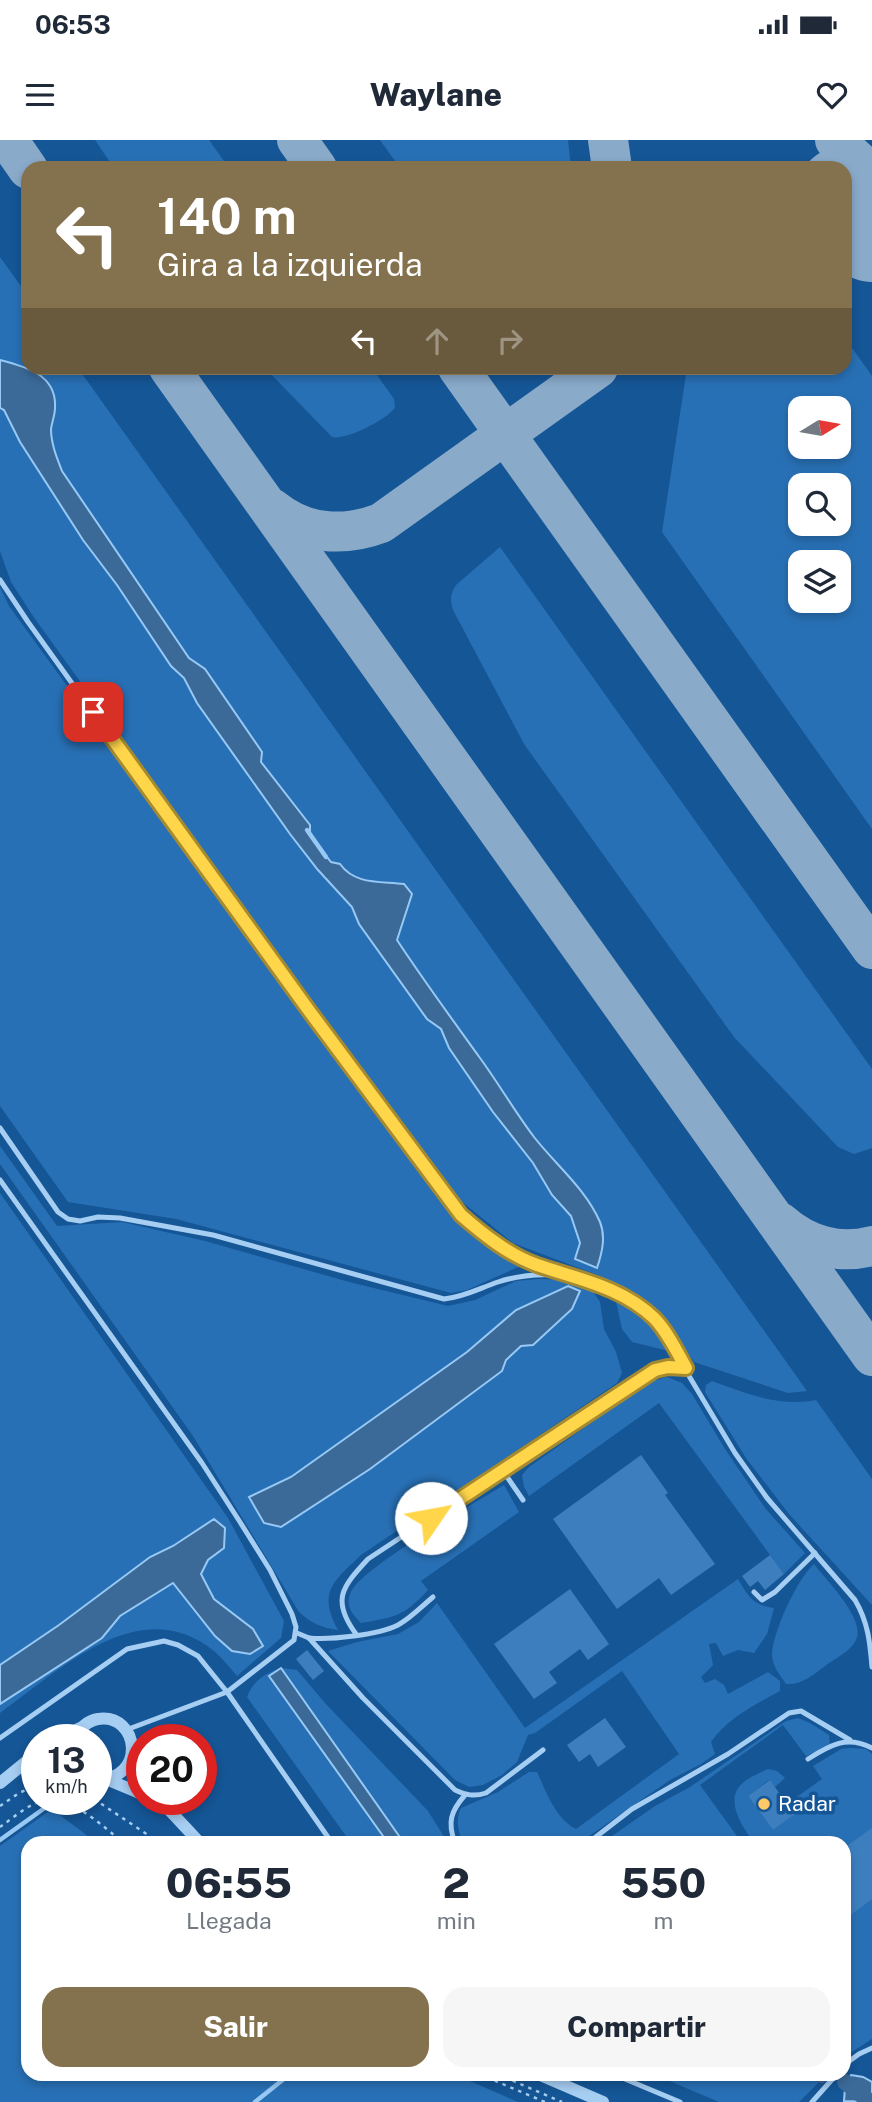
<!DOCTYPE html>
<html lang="es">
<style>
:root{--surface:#fff;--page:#f6f6f7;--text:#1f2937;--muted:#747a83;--accent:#84714d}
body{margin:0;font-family:"Public Sans",sans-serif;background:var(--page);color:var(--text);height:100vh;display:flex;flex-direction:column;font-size:26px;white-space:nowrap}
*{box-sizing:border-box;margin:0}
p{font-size:23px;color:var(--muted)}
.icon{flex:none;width:38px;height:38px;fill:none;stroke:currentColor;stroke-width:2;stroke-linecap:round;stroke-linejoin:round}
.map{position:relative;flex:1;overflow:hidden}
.side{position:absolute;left:21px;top:1696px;width:830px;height:245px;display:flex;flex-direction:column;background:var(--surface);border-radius:21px;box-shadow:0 4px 10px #0003}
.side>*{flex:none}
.hud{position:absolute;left:21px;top:21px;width:831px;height:214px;border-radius:21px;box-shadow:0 4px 10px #0003;background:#84714d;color:#fff;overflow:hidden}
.needle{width:46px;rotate:79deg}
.buttons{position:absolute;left:788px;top:256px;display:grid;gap:14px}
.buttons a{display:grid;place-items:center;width:63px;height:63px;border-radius:14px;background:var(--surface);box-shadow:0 4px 10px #0003;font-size:35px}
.speed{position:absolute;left:21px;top:1584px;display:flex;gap:14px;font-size:35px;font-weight:700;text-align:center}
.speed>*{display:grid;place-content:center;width:91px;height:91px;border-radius:50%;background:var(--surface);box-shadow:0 4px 10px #0003;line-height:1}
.speed small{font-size:18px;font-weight:400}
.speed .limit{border:10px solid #d22;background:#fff;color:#111}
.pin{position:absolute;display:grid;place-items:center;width:60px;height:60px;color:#fff;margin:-30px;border-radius:14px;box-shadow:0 4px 10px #0006}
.me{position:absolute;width:77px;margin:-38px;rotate:57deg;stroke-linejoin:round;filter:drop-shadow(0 0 5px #0008)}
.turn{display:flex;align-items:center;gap:24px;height:147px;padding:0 21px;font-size:32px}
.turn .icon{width:91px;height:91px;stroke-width:2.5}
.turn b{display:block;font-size:49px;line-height:60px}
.lanes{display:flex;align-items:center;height:66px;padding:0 21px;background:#0003;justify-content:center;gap:35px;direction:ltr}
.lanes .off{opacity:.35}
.eta{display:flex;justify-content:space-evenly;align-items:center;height:119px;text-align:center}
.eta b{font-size:42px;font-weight:800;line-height:49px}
.button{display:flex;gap:14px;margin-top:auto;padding:14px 21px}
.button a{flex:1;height:80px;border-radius:21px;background:var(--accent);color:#fff;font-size:28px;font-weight:800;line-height:80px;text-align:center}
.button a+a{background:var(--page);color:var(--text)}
.status{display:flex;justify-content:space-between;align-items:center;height:49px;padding:0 35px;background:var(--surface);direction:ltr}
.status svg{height:19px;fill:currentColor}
header{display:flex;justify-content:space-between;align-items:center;height:91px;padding:0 21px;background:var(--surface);font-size:32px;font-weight:800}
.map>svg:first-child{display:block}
.green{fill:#2870b5;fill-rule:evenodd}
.water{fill:#3b6a99;stroke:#98c9f5;stroke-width:2}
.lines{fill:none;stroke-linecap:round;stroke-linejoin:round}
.stream{stroke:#98c9f5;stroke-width:4.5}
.canal{stroke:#3b6a99;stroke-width:16}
.taxiway{stroke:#8aaaca;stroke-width:40}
.runway{stroke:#8aaaca;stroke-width:98}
.building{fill:#3d7fbe}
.path{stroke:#a6cdf2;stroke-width:2.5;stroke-dasharray:3.5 5;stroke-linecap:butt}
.service{stroke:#a6cdf2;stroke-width:5}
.tertiary{stroke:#a6cdf2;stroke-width:12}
.route-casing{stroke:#a68a30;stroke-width:18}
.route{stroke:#ffd54a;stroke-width:12}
.poi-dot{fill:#ffc967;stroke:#155696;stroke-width:2.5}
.labels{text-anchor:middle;stroke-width:7;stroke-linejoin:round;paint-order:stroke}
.poi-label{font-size:21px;fill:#fff;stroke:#155696;text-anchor:start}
</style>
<div class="status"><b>06:53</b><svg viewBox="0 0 49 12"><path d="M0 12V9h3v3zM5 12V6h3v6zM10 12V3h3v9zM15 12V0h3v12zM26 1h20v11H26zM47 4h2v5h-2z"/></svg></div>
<header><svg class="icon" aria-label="menu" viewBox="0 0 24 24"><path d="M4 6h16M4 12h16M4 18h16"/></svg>Waylane<svg class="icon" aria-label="heart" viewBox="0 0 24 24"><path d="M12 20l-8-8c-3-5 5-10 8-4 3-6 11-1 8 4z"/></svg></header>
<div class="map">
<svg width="872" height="1962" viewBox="0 0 872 1962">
<rect width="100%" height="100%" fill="#155696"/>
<g class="green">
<polygon points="95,0 209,0 229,28 114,28"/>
<polygon points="380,0 568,0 571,28 400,28"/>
<polygon points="0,117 28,156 28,228 78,228 807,1251 788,1253 694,1222 663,1179 640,1158 600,1136 513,1103 445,1048 33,476 11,442 0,411"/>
<path d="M845 198 872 236V689L662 392 687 228H845ZM800 268H838V306H800ZM800 345H838V383H800ZM800 422H838V460H800Z"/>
<path d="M265 228H372L394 259 395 267C389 279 344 301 332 297Z"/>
<path d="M500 407 872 929V1008L854 1014 838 1007 734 897 524 604 453 470C450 459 450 455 456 445Z"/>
<path d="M0 447 9 466 433 1050C466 1085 483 1101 527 1123L467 1150 451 1153 176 1079 68 1062 0 966Z"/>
<path d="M0 1006 57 1086 122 1082 205 1101 349 1142 448 1166 475 1160 516 1141 539 1139 577 1140 590 1147 600 1162 604 1189 616 1212 622 1233 617 1243 361 1415C334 1441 317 1452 338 1490 322 1488 311 1483 299 1472L193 1296 0 1024Z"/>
<path d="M0 1053 228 1378 284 1481 281 1498 237 1536C230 1528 223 1519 215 1512 141 1450 60 1530 0 1573Z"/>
<path d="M615 1157C644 1173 655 1185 673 1212L632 1202 622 1189Z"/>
<polygon points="667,1237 682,1243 692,1254 725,1309 765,1368 805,1413 784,1434 659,1263 529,1356 524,1347 522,1335 529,1327 649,1242"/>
<path d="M712 1241C748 1254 778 1267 816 1260L872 1339V1465L789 1374 746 1318 705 1252 706 1245Z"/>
<path d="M504 1345 519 1372 421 1441 428 1450C403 1477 395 1477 361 1483 351 1473 344 1464 352 1450 363 1428 476 1362 504 1345Z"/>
<path d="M814 1424C826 1440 869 1482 855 1502 849 1512 834 1519 825 1526 813 1535 802 1545 786 1544 780 1535 772 1526 772 1514 773 1492 797 1439 814 1424Z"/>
<path d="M738 1439C749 1457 752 1465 774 1468L767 1494 754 1513 738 1510 723 1516 716 1503 709 1504 713 1525 701 1537 705 1543 715 1539 724 1545 728 1554 768 1532 780 1541V1551C756 1564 726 1579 711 1602L715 1614 701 1624 670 1640 579 1703H463C458 1691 455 1680 461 1668L498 1652 529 1632H537C546 1652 556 1679 576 1689L679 1614 622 1531 535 1593 528 1595 517 1622 502 1635 483 1645 469 1647 455 1640 328 1511 357 1502 398 1494 419 1482 437 1463 525 1588Z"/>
<path d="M281 1528 297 1530 325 1563 428 1671 448 1703H351L247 1557C254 1540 264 1534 281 1528Z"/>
<polygon points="798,1578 810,1583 829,1595 830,1606 806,1616 783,1585 700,1645 742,1703 602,1703 655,1666 690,1647 786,1581"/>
<path d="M850 1608 866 1609 872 1614V1899L844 1917V1703H754C744 1689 726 1663 739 1647 745 1639 759 1633 768 1629L777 1631 785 1638 775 1647 769 1640 748 1656 773 1690 805 1666 798 1656 822 1639 813 1626 841 1609Z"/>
<polygon points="52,1669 97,1703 28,1703 28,1934 454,1934 518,1962 0,1962 0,1706"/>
<polygon points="653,1934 827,1934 799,1962 719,1962"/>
</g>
<g class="water">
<path d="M0 220C27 227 57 235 55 268 55 275 52 282 51 289 51 304 57 318 62 331L189 518 205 529 262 612 261 622 310 685V695L331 722 340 724C355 745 380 741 404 744L412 754 397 800C424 841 452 879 480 918 499 944 515 972 534 997 555 1024 586 1049 600 1082 606 1097 602 1113 597 1128L575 1119 580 1103 571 1076 552 1055 533 1023 493 972 449 908 441 889 427 879 359 784 352 767 318 730 290 694 197 563 184 538 171 526 117 445 83 400 20 302 4 270 0 268Z"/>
<polygon points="568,1146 580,1151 572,1169 533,1205 521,1206 506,1220 502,1231 370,1329 281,1387 264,1383 249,1357 291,1337 467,1212 516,1170"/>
<polygon points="214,1379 225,1388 224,1408 208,1420 201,1434 214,1459 253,1489 263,1506 250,1514 232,1511 215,1496 173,1443 120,1476 102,1498 0,1564 0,1525 59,1485 150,1417 173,1406"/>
<polygon points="281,1528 404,1703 388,1703 269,1536"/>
<polygon points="851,1935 863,1937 872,1942 872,1962 844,1961 845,1948"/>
</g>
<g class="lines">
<g class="stream">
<polyline points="307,690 326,717"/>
<polyline points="0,1700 46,1667"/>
<polyline points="255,1962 290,1934"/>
</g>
<g class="canal">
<polyline points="818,1934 821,1935"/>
<polyline points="845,1942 870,1962"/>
</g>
<g class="taxiway">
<polyline points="8,0 28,29"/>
<polyline points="297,0 317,28"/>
<polyline points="608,0 612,28"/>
<polyline points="835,0 872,34"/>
<polyline points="169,228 872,1216"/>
<polyline points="458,228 872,809"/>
<path d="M273 369C305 395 344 397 381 383L598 228"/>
<path d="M781 1083C806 1105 839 1115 872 1106"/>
</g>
<polyline class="runway" points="845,55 872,93"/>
</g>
<g class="building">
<polygon points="641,1315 668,1353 665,1355 715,1424 671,1455 659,1438 617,1469 553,1379"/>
<polygon points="770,1415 784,1434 765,1450 758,1441 750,1447 742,1436"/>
<polygon points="570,1449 609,1504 588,1520 580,1509 549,1532 557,1543 534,1559 494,1504"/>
<polygon points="307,1510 324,1531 313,1540 296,1519"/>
<polygon points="605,1578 626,1607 598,1627 590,1614 579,1622 567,1605"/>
<polygon points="770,1640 787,1664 798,1656 806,1666 773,1690 748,1656"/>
<polygon points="872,1688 872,1759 844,1780 844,1708"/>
</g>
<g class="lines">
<g class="path">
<polyline points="94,1659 160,1703"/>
<polyline points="0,1666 19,1653 37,1645"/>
<path d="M0 1687C13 1678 27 1665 42 1661 71 1654 103 1687 124 1703"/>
<polyline points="479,1934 545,1962"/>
<polyline points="497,1934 562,1962"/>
</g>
<g class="service">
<path d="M0 440 28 482 158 663 461 1075 489 1099 535 1124 585 1139 621 1154 655 1179 735 1313 767 1358 855 1460C868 1482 870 1502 872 1527"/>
<path d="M0 988 58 1072 68 1079 80 1081 98 1077 120 1078 213 1095 444 1159C464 1157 480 1148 498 1142 520 1135 542 1133 565 1136"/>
<polyline points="0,1040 202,1323 240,1382 270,1430 292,1474 296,1487 294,1500 227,1552 126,1590"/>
<polyline points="503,1331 523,1360"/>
<polyline points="754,1452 762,1460 775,1452 815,1413"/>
<path d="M297 1493 309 1498 363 1558 455 1650C466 1655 474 1657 486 1653L543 1610"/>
<path d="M356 1494C331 1460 342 1447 368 1419L655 1230 668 1227 686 1228"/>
<path d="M309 1498C330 1500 378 1495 398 1485 411 1478 421 1467 433 1457"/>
<polyline points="0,1598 127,1509 164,1501 178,1505 198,1516 227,1552 332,1703"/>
<path d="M808 1619C830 1605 847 1595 872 1608"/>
<path d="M455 1703C447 1682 451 1671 465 1655"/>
<polyline points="588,1703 632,1669 728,1614 789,1573 801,1571 850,1600"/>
<polyline points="844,1925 859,1914 872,1908"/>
<polyline points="613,1934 680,1962"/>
<polyline points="812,1962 837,1934"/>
</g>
<g class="tertiary">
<polyline points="57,1600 80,1588"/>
<path d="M74 1600C79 1589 86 1581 98 1579 140 1573 147 1641 96 1639"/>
<polyline points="132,1615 142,1633"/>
<polyline points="106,1639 142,1654"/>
<polyline points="0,1643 37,1613"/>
<polyline points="159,1659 200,1703"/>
<polyline points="538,1934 603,1962"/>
</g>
</g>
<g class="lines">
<g class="route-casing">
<path id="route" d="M93 572 310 872 461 1075C484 1095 509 1115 537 1125 578 1139 622 1147 654 1178 667 1191 677 1212 686 1228L668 1227 655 1230 431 1378"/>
</g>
<use href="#route" class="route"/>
</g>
<circle class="poi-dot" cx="764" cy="1664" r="7"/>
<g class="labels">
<g class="poi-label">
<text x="778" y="1671">Radar</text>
</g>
</g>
</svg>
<div class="buttons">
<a><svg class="needle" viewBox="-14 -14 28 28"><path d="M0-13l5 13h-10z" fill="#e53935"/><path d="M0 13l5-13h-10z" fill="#747a83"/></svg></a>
<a><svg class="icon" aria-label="search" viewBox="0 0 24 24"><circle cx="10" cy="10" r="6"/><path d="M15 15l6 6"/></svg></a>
<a><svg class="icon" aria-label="layers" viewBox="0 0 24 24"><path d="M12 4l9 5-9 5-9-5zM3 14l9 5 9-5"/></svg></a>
</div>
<div class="speed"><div>13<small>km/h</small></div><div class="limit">20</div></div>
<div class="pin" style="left:93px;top:572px;background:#d93025"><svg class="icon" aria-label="arrive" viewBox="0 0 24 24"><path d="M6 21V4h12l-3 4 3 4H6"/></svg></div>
<svg class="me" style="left:431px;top:1378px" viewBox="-20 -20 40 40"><circle r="19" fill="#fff"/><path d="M0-13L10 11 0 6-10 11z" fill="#ffd54a"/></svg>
<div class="hud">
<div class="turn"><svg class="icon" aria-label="left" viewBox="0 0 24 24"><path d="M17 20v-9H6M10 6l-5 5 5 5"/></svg><div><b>140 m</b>Gira a la izquierda</div></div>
<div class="lanes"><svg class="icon" aria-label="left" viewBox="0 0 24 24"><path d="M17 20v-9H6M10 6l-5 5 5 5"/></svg><svg class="icon off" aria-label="ahead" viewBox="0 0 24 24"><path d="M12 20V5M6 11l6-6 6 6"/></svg><svg class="icon off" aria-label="right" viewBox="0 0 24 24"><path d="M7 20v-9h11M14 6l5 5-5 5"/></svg></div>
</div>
<section class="side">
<div class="eta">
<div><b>06:55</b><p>Llegada</p></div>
<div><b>2</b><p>min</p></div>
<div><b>550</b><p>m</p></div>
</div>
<div class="button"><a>Salir</a><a>Compartir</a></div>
</section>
</div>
